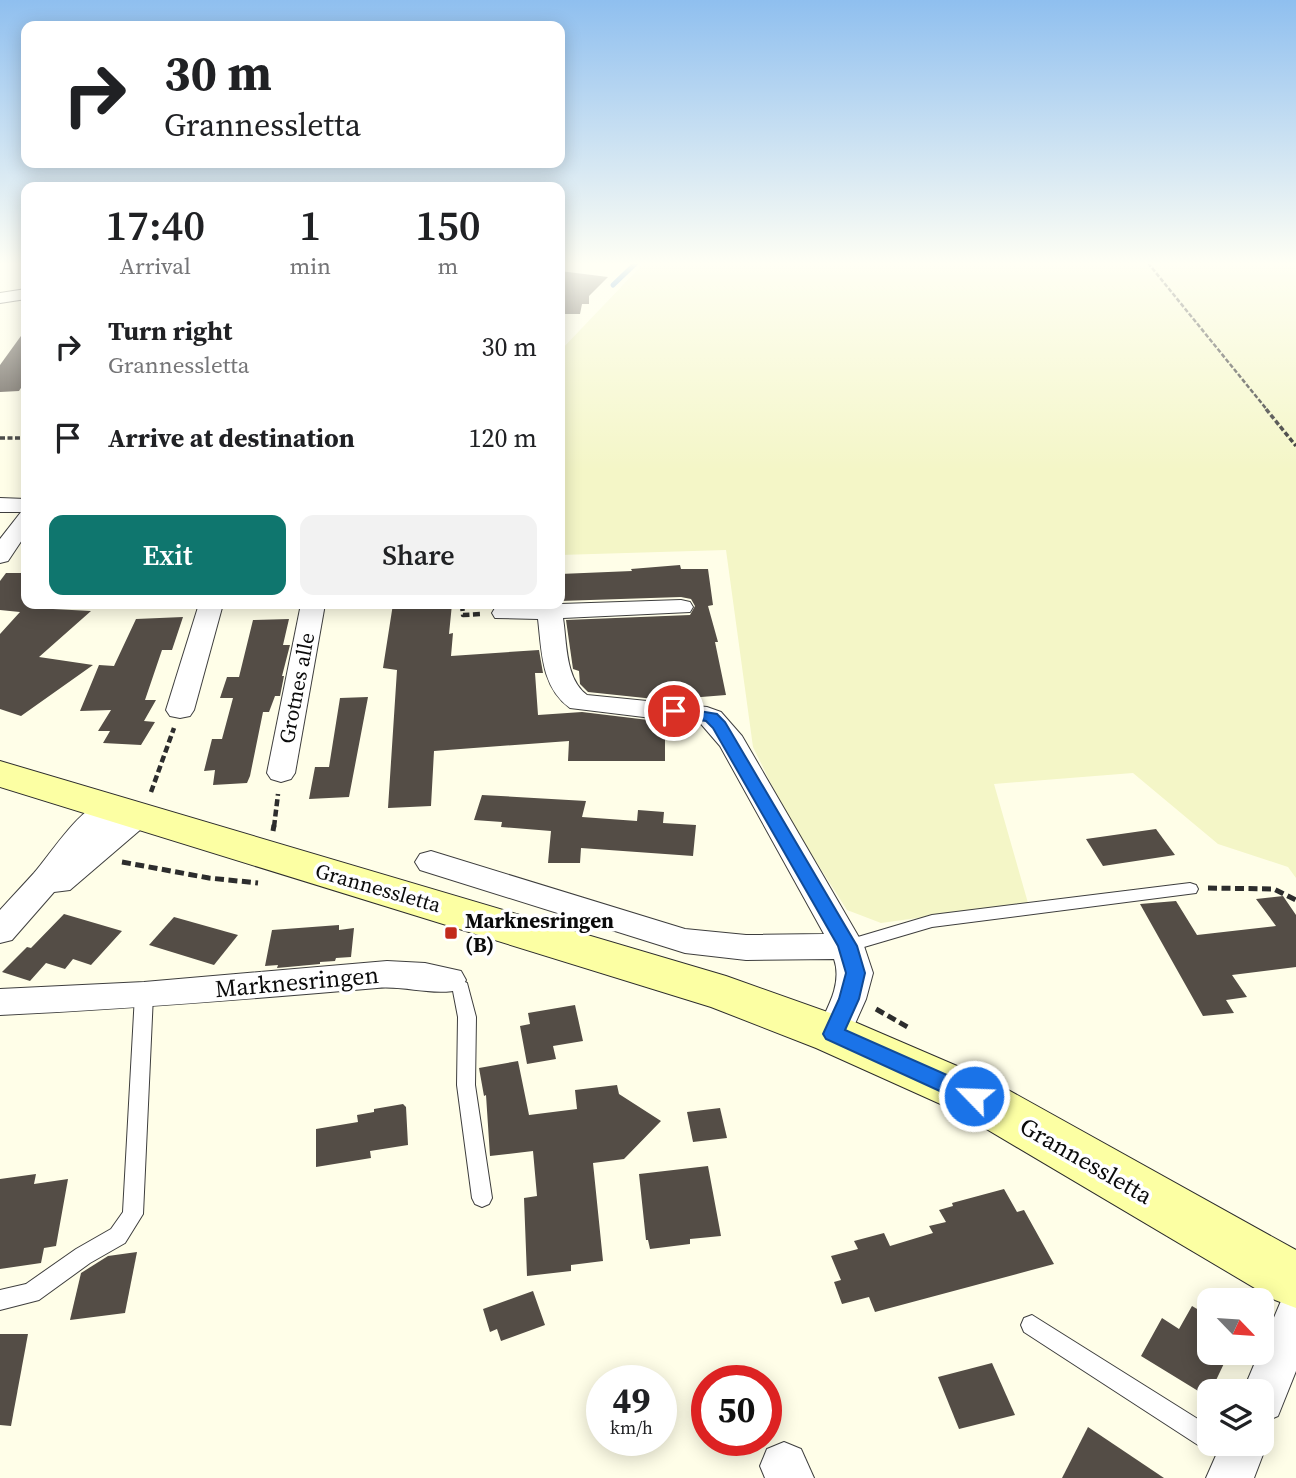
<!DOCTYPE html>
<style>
:root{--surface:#fff;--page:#f2f2f2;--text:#202124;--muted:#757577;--accent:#0f766e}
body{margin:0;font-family:"Source Serif 4",serif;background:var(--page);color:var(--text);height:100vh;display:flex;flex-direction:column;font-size:26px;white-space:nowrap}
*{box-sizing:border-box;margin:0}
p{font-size:23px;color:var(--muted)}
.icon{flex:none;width:38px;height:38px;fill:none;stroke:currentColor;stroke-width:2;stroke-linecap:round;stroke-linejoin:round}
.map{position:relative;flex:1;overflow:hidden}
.details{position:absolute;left:21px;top:182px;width:544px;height:427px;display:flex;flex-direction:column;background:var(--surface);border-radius:14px;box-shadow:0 4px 18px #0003}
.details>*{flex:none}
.hud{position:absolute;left:21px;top:21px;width:544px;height:147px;border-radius:14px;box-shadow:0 4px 18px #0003;background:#fff;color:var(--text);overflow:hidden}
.needle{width:46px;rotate:115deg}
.fabs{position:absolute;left:1197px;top:1288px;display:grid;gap:14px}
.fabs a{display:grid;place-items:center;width:77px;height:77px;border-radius:14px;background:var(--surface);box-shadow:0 4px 18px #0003;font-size:35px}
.speed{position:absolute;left:586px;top:1365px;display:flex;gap:14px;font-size:35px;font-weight:700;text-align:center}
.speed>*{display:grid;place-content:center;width:91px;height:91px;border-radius:50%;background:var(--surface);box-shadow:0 4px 18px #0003;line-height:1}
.speed small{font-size:18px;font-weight:400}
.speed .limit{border:10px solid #d22;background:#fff;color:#111}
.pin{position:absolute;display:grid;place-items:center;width:60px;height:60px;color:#fff;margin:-30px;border:4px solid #fff;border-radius:50%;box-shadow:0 2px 7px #0007}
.me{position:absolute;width:77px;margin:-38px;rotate:294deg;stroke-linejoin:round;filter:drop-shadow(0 0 5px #0008)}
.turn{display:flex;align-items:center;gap:24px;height:147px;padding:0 28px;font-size:32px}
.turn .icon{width:91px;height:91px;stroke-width:2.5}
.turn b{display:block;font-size:49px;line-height:60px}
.eta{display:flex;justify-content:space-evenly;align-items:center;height:119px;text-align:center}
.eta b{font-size:42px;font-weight:600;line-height:49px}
.action{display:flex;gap:14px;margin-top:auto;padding:14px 28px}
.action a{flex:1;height:80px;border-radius:14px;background:var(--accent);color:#fff;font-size:28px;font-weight:600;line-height:80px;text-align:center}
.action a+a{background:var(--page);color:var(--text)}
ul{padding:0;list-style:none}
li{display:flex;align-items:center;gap:21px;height:91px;padding:0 28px}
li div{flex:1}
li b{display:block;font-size:26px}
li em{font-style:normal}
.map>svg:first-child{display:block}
.farmland{fill:#f4f6c7}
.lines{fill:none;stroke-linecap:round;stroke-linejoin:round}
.stream{stroke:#2b7ad6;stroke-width:5}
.building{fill:#544d46}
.lane-casing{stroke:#3e3e3e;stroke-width:2}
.street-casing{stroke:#3e3e3e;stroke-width:2}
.secondary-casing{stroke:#2d2d2d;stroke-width:2}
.path-far3{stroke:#2d2d2d;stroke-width:2.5;stroke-dasharray:4.5 2;stroke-linecap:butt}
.path-far2{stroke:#2d2d2d;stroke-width:3.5;stroke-dasharray:5 2.5;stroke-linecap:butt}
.path-far1{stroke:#2d2d2d;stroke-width:4.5;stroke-dasharray:7 3.5;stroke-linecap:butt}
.path{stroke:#2d2d2d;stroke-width:5;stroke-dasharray:9 4.5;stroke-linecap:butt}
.lane{fill:#fff;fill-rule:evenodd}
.street{fill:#fff;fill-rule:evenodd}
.secondary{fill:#fcffa3;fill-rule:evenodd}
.route{fill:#1a73e8;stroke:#114b97;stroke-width:2}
.poi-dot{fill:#c22a1b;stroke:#fff;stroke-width:2.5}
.labels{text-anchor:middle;stroke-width:7;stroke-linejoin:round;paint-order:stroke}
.street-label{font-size:21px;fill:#0b0b0b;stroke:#fff}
.poi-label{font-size:21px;font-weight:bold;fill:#0b0b0b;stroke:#fff;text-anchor:start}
.near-street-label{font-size:24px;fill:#0b0b0b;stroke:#fff}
</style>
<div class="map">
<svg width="1296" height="1478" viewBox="0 0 1296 1478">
<rect width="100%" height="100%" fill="#fffee8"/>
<polygon class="farmland" points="644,263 1296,263 1296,878 1288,867 1218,844 1133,773 994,784 1028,903 881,923 847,910 787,816 753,747 726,550 560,555 560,351"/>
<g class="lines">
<polyline class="stream" points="613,285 636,263"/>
</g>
<g class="building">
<polygon points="560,271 608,277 589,296 589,304 582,304 580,314 560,314"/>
<polygon points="26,329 26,380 19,391 0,392 0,365"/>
<polygon points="680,565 681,569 708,569 713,605 708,606 718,642 715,642 726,695 664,700 588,692 580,684 579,671 573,669 566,620 690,615 695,606 691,599 681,597 560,601 560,574 632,571 631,569"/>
<polygon points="6,573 26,573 26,605 57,604 53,609 91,611 39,657 93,665 21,716 0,709 0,634 20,612 0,610 0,581"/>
<polygon points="393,604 452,604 449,634 453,633 451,656 539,650 543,673 535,673 538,715 582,712 665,722 665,761 568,761 569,741 434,751 431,806 388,808 397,670 383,668"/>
<polygon points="183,617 172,650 162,650 145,700 156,700 144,721 155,722 141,745 103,743 110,731 98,731 111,710 80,711 99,665 114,666 136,619"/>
<polygon points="289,619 283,645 290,645 282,676 284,676 280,696 275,696 269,712 263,712 250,776 247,783 213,785 215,770 204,771 212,739 222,739 233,698 220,698 227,677 239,677 253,620"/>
<polygon points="368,697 349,797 309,799 315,767 329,767 340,698"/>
<polygon points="482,795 586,801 582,817 637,821 638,810 664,812 663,823 696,825 693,856 581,848 580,863 548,863 551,831 501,827 502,822 474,820"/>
<polygon points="1156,829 1175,855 1103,866 1086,839"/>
<polygon points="1283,896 1296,915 1296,967 1232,975 1247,997 1226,1000 1234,1013 1203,1016 1140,904 1176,901 1197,935 1276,926 1256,899"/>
<polygon points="64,914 122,931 91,965 73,959 65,969 46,963 30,981 2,972 27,947 31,948"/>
<polygon points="174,917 238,935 214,965 149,945"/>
<polygon points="339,925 339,930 354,928 351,957 336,958 335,961 320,962 320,964 277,968 278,965 265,966 272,930"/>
<polygon points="575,1005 583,1041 553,1046 556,1059 527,1064 520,1026 530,1024 528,1013"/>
<polygon points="518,1061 529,1115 577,1109 575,1090 617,1085 619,1094 661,1121 624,1159 593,1163 603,1261 571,1265 571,1271 527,1276 524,1198 537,1196 533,1151 490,1156 486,1095 484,1096 479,1068"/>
<polygon points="403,1104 406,1107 408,1145 370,1151 371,1158 316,1167 316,1129 358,1122 357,1115 374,1112 374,1109"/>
<polygon points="720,1108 727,1138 693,1142 687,1112"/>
<polygon points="708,1166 721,1236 690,1239 690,1244 650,1249 648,1240 646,1240 639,1174"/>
<polygon points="36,1174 34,1184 68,1179 56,1246 44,1248 41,1263 0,1269 0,1179"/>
<polygon points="1004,1189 1017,1212 1024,1210 1054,1264 875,1312 869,1297 842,1304 834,1282 841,1280 831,1256 858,1249 854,1241 884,1233 890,1246 933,1233 929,1226 946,1222 939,1210 953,1206 952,1203"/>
<polygon points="137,1252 125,1313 70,1320 81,1273 108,1256"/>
<polygon points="533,1291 545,1325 501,1341 497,1329 490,1332 483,1309"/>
<polygon points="1192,1306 1209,1316 1209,1353 1229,1353 1208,1397 1141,1356 1162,1318 1179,1329"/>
<polygon points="0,1334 28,1334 11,1426 0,1425"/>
<polygon points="992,1363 1015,1415 959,1429 938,1377"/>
<polygon points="1088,1427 1164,1478 1062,1478"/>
</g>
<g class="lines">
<g class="lane-casing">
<g id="lane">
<polygon points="1190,883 1196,885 1198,889 1196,893 932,927 847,952 841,950 839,946 841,942 932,915"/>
<polygon points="449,974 467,983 476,1017 475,1085 492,1198 489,1204 482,1207 475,1204 472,1198 457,1085 458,1017 453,991 440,980 443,975"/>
<polygon points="144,988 150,990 153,995 143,1214 125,1243 90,1263 39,1300 0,1310 0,1290 26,1284 76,1249 111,1229 123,1212 135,995 138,990"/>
<polygon points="1032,1315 1209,1426 1209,1444 1219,1444 1217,1447 1209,1451 1201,1447 1024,1332 1021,1325 1024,1318"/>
</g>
</g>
<g class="street-casing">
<g id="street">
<polygon points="26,289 26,299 0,303 0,293"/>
<polygon points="0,498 26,499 26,534 8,561 0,563 0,539 21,512 0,512"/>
<path d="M681 600 690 602 693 607 690 612 563 618C567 643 565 679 587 695L707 707 721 712 742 736 864 946 873 973 866 999 846 1044 833 1048 820 1044 815 1034C826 1010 843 985 834 959L746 960 685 953 420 870 415 862 420 854 431 851 685 929 746 935 824 934 720 746 701 724 570 708C541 687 542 652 538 619L495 618 492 613 495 608 504 606Z"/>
<polygon points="199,604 223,604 194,710 190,716 180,718 170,716 166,710"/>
<polygon points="301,604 325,604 295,773 291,779 281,782 271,779 267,773"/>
<path d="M109 799 120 802 124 809 121 814 136 807 147 810 151 817 147 824 70 890 54 892 12 940 0 943V910C11 898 23 885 34 873 54 850 79 807 109 799Z"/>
<path d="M387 961 425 963 461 971 466 980 461 989C437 997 404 985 377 988 251 999 126 1009 0 1015V989L144 982Z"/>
<polygon points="1296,1295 1296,1371 1278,1416 1262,1423 1262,1391 1243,1391 1259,1353 1262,1353 1262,1346 1281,1301"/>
<polygon points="1262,1431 1267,1444 1254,1478 1206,1478 1221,1444 1262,1444"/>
<polygon points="784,1442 801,1449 814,1478 765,1478 760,1466 767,1449"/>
</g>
</g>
<g class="secondary-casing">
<polygon id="secondary" points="0,761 726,976 850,1020 992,1081 1296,1250 1296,1308 1275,1300 956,1111 816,1048 711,1007 0,787"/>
</g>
<polyline class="path-far3" points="1148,263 1268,411"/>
<g class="path-far2">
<polyline points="1266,409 1296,446"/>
<polyline points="0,438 26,438"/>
</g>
<g class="path-far1">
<polyline points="462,604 463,615 482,614"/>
<polyline points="151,792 174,728"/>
<polyline points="274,827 278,794"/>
</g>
<g class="path">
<polyline points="273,831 274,825"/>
<polyline points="122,862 209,878 258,883"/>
<polyline points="1208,888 1274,889 1296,900"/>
<polyline points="876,1009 911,1029"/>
</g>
<use href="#lane" class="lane"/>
<use href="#street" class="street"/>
<use href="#secondary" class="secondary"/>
</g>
<linearGradient id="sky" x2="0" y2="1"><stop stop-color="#8fbfef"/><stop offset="0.56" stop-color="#fffff5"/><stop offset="1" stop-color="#fffff5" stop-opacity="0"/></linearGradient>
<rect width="1296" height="470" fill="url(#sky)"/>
<polygon class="route" points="674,707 717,714 725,722 857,946 865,973 859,999 845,1030 981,1090 985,1096 981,1103 974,1105 966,1103 826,1039 823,1034 839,999 846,973 838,946 713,728 706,721 668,715 666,711"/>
<rect class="poi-dot" x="444" y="926" width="14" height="14" rx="3.5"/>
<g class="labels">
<g class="street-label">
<text transform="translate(297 688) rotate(-79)" y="7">Grotnes alle</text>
<text transform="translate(378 888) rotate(16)" y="7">Grannessletta</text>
</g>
<g class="poi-label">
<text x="465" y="928">Marknesringen<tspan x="465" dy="24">(B)</tspan></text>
</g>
<g class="near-street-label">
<text transform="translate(297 982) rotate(-5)" y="8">Marknesringen</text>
<text transform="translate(1086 1161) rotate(30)" y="8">Grannessletta</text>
</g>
</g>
</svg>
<div class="fabs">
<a><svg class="needle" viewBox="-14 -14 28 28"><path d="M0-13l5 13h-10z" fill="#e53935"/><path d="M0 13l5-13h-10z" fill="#757577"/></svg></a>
<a><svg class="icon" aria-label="layers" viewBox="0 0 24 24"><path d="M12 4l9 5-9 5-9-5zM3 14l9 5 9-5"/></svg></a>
</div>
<div class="speed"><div>49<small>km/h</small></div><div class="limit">50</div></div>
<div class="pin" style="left:674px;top:711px;background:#d93025"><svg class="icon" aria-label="arrive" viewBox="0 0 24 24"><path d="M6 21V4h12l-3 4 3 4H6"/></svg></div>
<svg class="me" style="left:974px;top:1096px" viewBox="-20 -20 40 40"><circle r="17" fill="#1a73e8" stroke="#fff" stroke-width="3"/><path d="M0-11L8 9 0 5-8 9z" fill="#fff"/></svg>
<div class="hud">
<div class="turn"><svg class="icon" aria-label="right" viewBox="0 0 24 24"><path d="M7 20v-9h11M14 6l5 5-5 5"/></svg><div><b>30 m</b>Grannessletta</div></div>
</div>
<section class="details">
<div class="eta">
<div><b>17:40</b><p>Arrival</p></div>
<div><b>1</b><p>min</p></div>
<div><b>150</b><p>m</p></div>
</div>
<ul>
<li><svg class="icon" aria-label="right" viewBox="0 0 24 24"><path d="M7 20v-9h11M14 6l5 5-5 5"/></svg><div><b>Turn right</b><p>Grannessletta</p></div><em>30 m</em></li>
<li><svg class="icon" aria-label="arrive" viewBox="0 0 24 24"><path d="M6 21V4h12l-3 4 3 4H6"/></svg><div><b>Arrive at destination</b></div><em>120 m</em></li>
</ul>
<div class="action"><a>Exit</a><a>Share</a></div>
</section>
</div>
